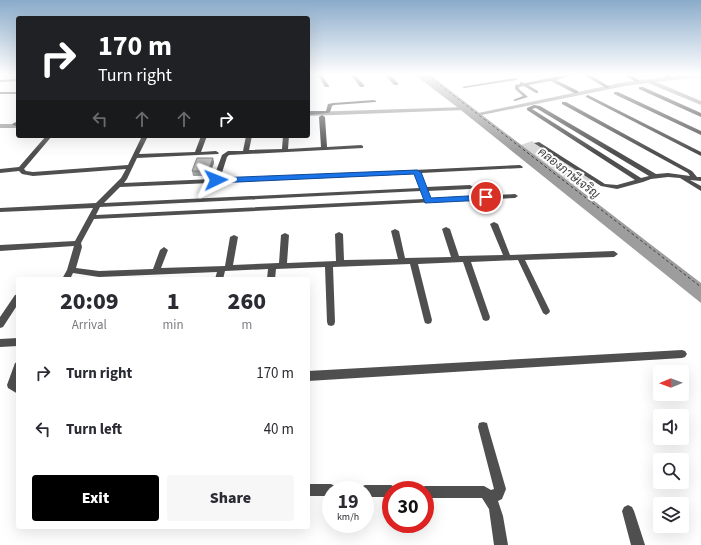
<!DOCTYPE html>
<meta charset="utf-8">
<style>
:root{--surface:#fff;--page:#f7f7f7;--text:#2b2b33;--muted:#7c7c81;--accent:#000}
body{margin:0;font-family:"Source Sans 3",Sarabun,sans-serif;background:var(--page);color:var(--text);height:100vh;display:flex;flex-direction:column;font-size:15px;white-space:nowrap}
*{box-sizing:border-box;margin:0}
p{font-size:13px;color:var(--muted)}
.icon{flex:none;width:22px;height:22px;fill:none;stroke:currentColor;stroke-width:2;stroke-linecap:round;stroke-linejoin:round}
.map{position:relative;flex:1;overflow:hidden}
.details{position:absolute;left:16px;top:277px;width:294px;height:252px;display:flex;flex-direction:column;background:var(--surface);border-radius:4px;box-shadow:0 4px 16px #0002}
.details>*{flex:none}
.banner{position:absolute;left:16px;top:16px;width:294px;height:122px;border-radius:4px;box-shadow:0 4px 16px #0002;background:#202124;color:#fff;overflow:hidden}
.needle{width:26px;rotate:269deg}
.fabs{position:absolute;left:653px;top:365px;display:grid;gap:8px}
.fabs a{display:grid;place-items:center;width:36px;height:36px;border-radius:4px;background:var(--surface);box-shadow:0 4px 16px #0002;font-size:20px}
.speed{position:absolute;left:322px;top:481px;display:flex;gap:8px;font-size:20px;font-weight:700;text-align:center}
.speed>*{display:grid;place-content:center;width:52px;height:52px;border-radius:50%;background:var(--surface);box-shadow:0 4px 16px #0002;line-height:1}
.speed small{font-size:10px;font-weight:400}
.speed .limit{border:6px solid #d22;background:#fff;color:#111}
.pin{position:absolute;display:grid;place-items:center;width:34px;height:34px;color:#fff;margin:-17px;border:2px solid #fff;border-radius:50%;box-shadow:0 1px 4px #0007}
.me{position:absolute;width:44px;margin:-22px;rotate:88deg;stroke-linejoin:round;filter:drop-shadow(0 0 3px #0008)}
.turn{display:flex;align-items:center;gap:14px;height:84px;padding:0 16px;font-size:18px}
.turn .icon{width:52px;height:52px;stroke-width:2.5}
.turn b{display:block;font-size:28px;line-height:34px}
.lanes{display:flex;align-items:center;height:38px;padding:0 16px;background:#0003;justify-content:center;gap:20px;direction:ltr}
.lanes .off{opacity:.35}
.eta{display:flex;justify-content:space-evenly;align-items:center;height:68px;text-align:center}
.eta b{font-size:24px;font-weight:800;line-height:28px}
.action{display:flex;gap:8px;margin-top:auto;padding:8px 16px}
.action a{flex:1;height:46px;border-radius:4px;background:var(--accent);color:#fff;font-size:16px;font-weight:800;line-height:46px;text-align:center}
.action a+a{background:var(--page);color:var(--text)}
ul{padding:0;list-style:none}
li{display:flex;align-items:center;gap:12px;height:56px;padding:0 16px}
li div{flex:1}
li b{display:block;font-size:15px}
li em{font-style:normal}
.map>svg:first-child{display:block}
.green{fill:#d6d6d6}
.water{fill:#9d9d9d}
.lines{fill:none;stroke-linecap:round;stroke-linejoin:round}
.canal{fill:#9d9d9d;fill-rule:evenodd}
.ferry{stroke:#3e3e3e;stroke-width:1;stroke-dasharray:3 2.5;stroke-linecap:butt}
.street{fill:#4f4f4f;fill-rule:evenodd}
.wall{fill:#a4a4a4}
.shaded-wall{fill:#868686}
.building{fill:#bfbfbf;stroke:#868686}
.route{fill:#1a73e8;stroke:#114b97}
.labels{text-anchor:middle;stroke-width:4;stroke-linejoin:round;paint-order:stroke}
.far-water-label{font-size:12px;font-style:italic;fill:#3e3e3e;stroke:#fff}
</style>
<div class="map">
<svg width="701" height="545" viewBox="0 0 701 545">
<rect width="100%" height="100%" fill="#fff"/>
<polygon class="green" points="532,141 595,182 578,188 521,145"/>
<polygon class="water" points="415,75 430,75 701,283 701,303 457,107"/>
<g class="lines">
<g class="canal">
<polygon points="683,75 701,77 656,82 701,101 701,105 648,83 625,86 472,117 469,115 625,82"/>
<polygon points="466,107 467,108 464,110 308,116 308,112"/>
<rect x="0" y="124" width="18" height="4"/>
</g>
<polyline class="ferry" points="427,75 701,287"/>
<g class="street">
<polygon points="318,75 322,75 329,86 329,87 325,87"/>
<polygon points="351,75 355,75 364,85 364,87 360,87"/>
<polygon points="385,75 390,75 398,83 398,85 394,85"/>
<polygon points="564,75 574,75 556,80 578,91 578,93 574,93 551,81 528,85 538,91 538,93 536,93 524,86 519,87 519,89 528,97 515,101 513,100 523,96 515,89 515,85 520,84 520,82 525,83"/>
<polygon points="584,75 590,75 610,87 606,88"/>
<polygon points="624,75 630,75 640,81 636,82"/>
<polygon points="664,75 669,75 671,77 667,78"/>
<polygon points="515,78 517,79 517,80 464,88 462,87"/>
<polygon points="18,79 18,81 0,82 0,80"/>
<polygon points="639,87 643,87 701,113 701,117 639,89"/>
<rect x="0" y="92" width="18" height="2"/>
<polygon points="614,92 618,92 701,131 701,135 614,94"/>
<polygon points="588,95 701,152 701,156 586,97 586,96"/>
<polygon points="374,100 376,101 376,102 334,105 332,106 330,112 328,113 308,115 308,111 326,111 328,104 333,103"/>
<path d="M562 102H566L692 171 697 177H701V181L690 180 701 186V191L680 178 668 177 651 179 643 182 617 189 601 186 534 143 539 142 605 184 617 185 635 180 527 110V108L534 105 540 106 656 174 668 173 690 176 688 173 562 104ZM535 108H536L649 176 641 178 532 109Z"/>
<path d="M322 115 325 117 327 147 361 145 363 146V148L229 155 227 157 220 179 520 165 523 167 522 168 421 173 426 187 470 185 473 187 470 189 427 191 430 199 515 194 518 196 515 198 94 219 81 243 82 247 76 268 99 271 153 269 160 250 164 247 168 250 161 268 225 266 230 237 234 235 238 237 233 265 279 263 281 235 285 233 289 235 287 263 336 261 335 234 339 232 343 234 344 260 398 259 391 231 395 229 399 231 405 258 451 257 442 229 446 227 450 229 459 256 503 255 490 224 494 222 498 224 510 255 614 251 618 254 614 257 525 260 550 311 549 313 546 315 543 313 518 260 471 262 490 317 489 320 486 321 483 320 482 317 463 262 418 264 432 320 431 323 428 324 425 323 424 320 410 264 333 267 335 322 334 325 331 326 328 325 327 322 325 267 276 269 275 279H267L268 269 225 271 223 279H215L217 272 99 277 73 273 70 279H62L67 270 74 246 0 251V245L75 241 93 208 0 212V208L96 203 121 178 126 169 33 176 22 174 19 171 0 173V169L19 167 46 136H52L24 169 26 171 33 172 128 165 142 136H148L139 154 195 152 201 136H207L201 152 216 151 219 153 218 154 137 158 127 179 124 183 213 179 222 155 228 151H243L246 136H252L249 150 282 149 283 136H289L288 149 321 147 319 117ZM415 174 420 188 104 203 120 187ZM421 191 424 199 96 215 100 207Z"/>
<polygon points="18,121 18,125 15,126 12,124"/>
<polygon points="18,294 18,304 3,327 0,328 0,317 15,295"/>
<polygon points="18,338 18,346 0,347 0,339"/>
<polygon points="682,350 685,351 687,354 685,357 682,358 308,381 308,371"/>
<polygon points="18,362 18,394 8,388 7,385 15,363"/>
<polygon points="483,422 487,423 488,427 506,489 502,499 498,501 503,516 508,545 494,545 489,509 482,498 425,498 425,490 420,490 421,488 425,486 484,486 491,490 494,489 478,427 479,423"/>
<polygon points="308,484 331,484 335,486 337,490 331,490 331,496 308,496"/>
<polygon points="365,485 391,485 395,487 397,490 391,490 391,497 365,497 365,490 359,490 361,487"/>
<polygon points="628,505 632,507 634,511 645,545 631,545 622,511 624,507"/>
</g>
</g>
<polygon class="wall" points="213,158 214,163 209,176 193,176 192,171"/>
<polygon class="shaded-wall" points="213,158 214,163 209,176 208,171"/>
<polygon class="building" points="197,158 213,158 208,171 192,171"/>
<linearGradient id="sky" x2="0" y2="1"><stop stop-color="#8aabca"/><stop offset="0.49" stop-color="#fff"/><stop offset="1" stop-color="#fff" stop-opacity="0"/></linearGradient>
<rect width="701" height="152" fill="url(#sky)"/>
<polygon class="route" points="417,170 421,172 431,198 486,195 490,197 486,200 425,203 414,174 216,183 212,180 216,178"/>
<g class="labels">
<g class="far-water-label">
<text transform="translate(569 173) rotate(38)" y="4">คลองภาษีเจริญ</text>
</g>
</g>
</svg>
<div class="fabs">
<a><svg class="needle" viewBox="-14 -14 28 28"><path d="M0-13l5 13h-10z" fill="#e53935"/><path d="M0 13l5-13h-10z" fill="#7c7c81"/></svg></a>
<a><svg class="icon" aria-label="sound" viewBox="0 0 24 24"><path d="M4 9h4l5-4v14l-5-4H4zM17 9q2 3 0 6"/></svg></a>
<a><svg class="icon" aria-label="search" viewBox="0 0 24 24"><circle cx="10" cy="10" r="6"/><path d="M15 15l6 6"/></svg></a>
<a><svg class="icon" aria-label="layers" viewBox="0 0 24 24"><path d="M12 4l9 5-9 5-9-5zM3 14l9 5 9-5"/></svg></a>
</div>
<div class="speed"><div>19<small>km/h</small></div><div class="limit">30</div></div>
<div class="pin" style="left:486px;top:197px;background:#d93025"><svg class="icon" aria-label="arrive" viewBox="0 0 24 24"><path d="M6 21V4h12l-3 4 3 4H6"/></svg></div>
<svg class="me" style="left:216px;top:180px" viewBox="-20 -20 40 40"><path d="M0-17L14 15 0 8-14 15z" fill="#1a73e8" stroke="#fff" stroke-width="4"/></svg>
<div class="banner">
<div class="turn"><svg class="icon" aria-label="right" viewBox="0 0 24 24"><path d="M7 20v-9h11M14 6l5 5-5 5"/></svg><div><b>170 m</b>Turn right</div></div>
<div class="lanes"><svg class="icon off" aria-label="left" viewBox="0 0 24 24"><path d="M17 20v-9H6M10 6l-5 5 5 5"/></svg><svg class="icon off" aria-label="ahead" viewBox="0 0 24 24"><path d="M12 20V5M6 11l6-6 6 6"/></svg><svg class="icon off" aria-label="ahead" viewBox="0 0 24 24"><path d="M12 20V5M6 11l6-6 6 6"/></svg><svg class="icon" aria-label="right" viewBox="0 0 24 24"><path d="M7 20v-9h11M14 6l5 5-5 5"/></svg></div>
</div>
<section class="details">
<div class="eta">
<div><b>20:09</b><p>Arrival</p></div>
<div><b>1</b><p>min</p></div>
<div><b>260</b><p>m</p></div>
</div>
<ul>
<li><svg class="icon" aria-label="right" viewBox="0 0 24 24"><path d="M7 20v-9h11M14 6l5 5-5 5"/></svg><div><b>Turn right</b></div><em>170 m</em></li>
<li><svg class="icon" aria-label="left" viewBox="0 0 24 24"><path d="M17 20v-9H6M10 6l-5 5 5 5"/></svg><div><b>Turn left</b></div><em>40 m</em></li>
</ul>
<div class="action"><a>Exit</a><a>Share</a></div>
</section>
</div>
